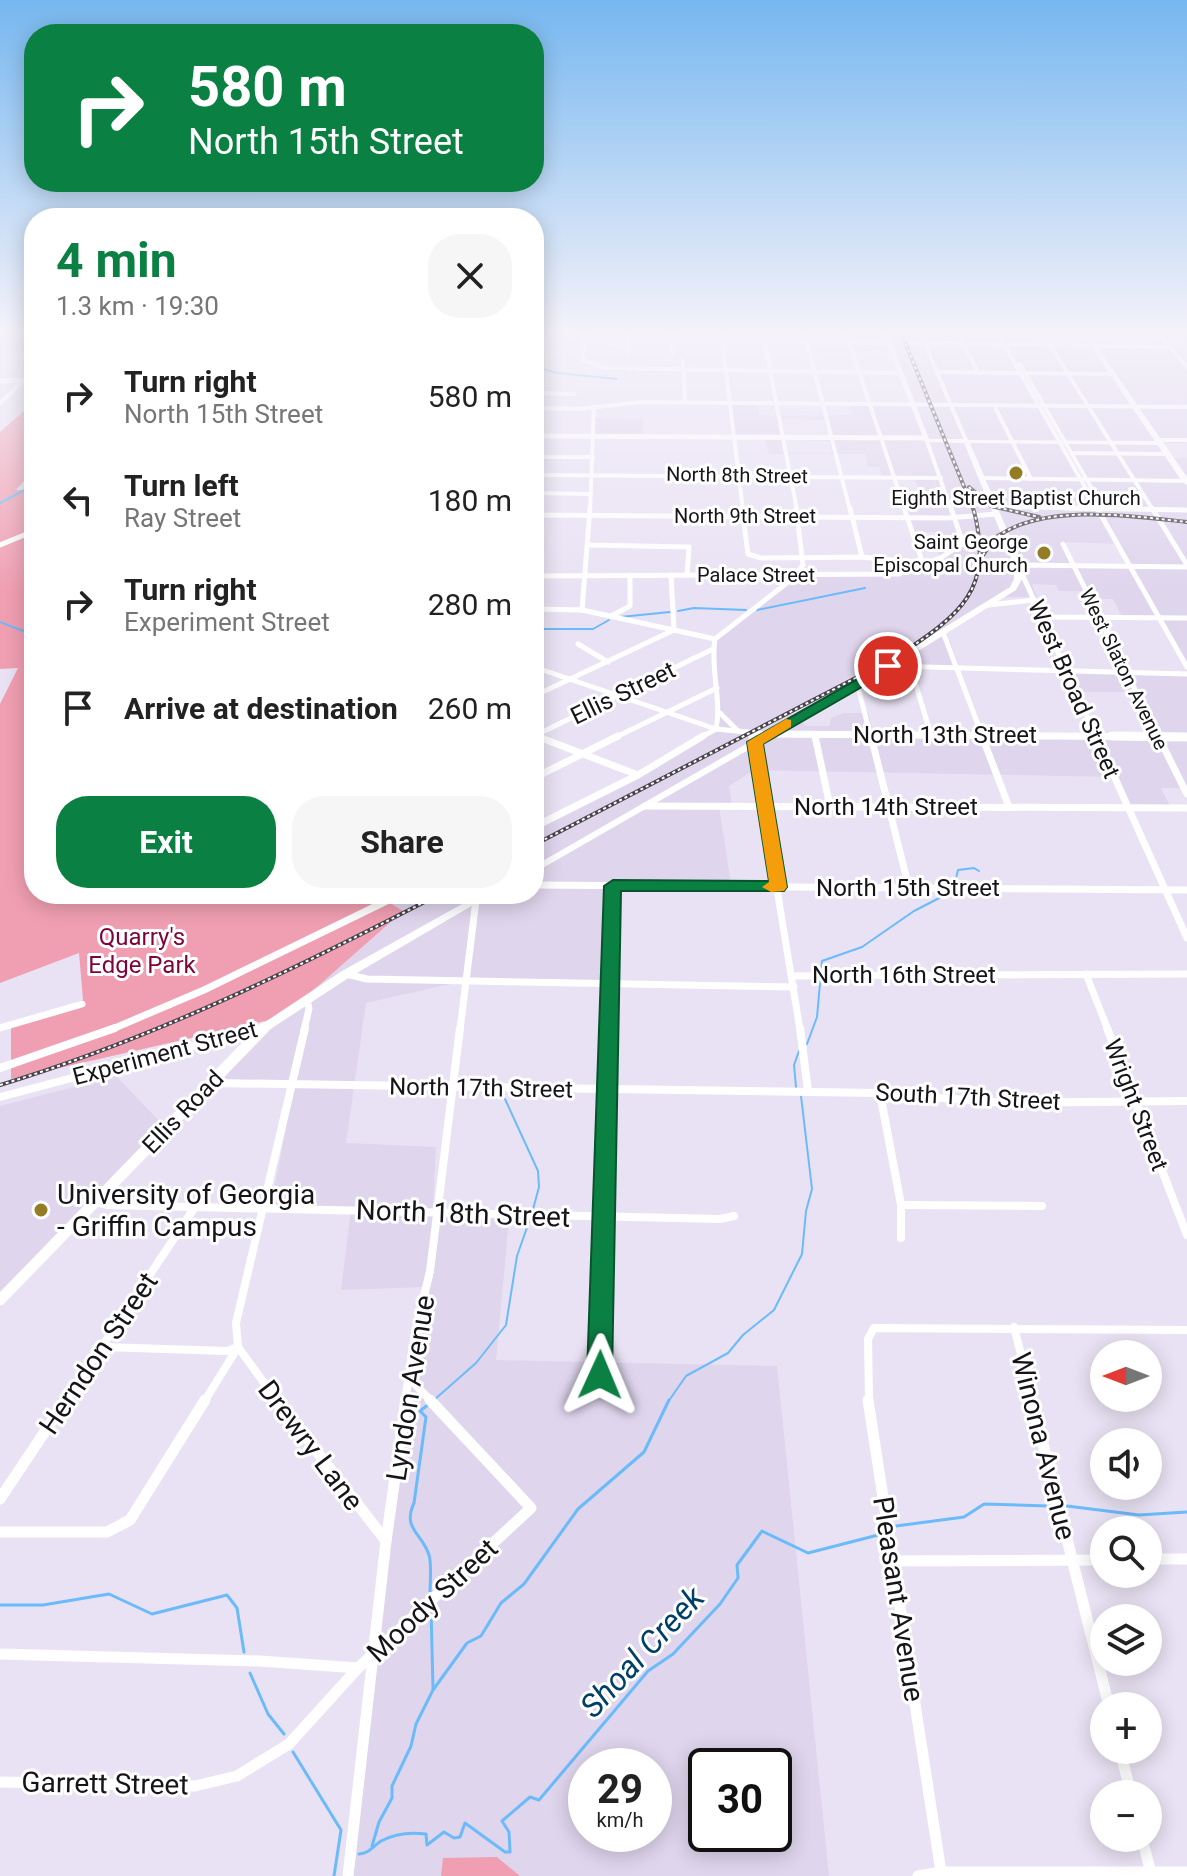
<!DOCTYPE html>
<meta charset="utf-8">
<style>
:root{--surface:#fff;--page:#f6f6f6;--text:#222;--muted:#767676;--accent:#0b8043}
body{margin:0;font-family:Roboto,sans-serif;background:var(--page);color:var(--text);height:100vh;display:flex;flex-direction:column;font-size:30px;white-space:nowrap}
*{box-sizing:border-box;margin:0}
p{font-size:26px;color:var(--muted)}
.icon{flex:none;width:44px;height:44px;fill:none;stroke:currentColor;stroke-width:2;stroke-linecap:round;stroke-linejoin:round}
.map{position:relative;flex:1;overflow:hidden}
.sheet{position:absolute;left:24px;top:208px;width:520px;height:696px;display:flex;flex-direction:column;background:var(--surface);border-radius:32px;box-shadow:0 4px 20px #0003}
.sheet>*{flex:none}
.hud{position:absolute;left:24px;top:24px;width:520px;height:168px;border-radius:32px;box-shadow:0 4px 20px #0003;background:#0b8043;color:#fff;overflow:hidden}
.needle{width:52px;rotate:270deg}
.controls{position:absolute;left:1090px;top:1340px;display:grid;gap:16px}
.controls a{display:grid;place-items:center;width:72px;height:72px;border-radius:50%;background:var(--surface);box-shadow:0 4px 20px #0003;font-size:40px}
.speed{position:absolute;left:568px;top:1748px;display:flex;gap:16px;font-size:40px;font-weight:700;text-align:center}
.speed>*{display:grid;place-content:center;width:104px;height:104px;border-radius:50%;background:var(--surface);box-shadow:0 4px 20px #0003;line-height:1}
.speed small{font-size:20px;font-weight:400}
.speed .limit{border:4px solid #111;border-radius:12px;background:#fff;color:#111}
.pin{position:absolute;display:grid;place-items:center;width:68px;height:68px;color:#fff;margin:-34px;border:4px solid #fff;border-radius:50%;box-shadow:0 2px 8px #0007}
.me{position:absolute;width:88px;margin:-44px;rotate:1deg;stroke-linejoin:round;filter:drop-shadow(0 0 6px #0008)}
.turn{display:flex;align-items:center;gap:28px;height:168px;padding:0 32px;font-size:36px}
.turn .icon{width:104px;height:104px;stroke-width:2.5}
.turn b{display:block;font-size:56px;line-height:68px}
.round{display:grid;place-items:center;flex:none;width:84px;height:84px;border-radius:32px;background:var(--page)}
.head{display:flex;align-items:center;justify-content:space-between;height:136px;padding:0 32px}
h1{font-size:48px;font-weight:700;line-height:60px;color:var(--accent)}
.action{display:flex;gap:16px;margin-top:auto;padding:16px 32px}
.action a{flex:1;height:92px;border-radius:32px;background:var(--accent);color:#fff;font-size:32px;font-weight:700;line-height:92px;text-align:center}
.action a+a{background:var(--page);color:var(--text)}
ul{padding:0;list-style:none}
li{display:flex;align-items:center;gap:24px;height:104px;padding:0 32px}
li div{flex:1}
li b{display:block;font-size:30px}
li em{font-style:normal}
.map>svg:first-child{display:block}
.built{fill:#dfd5ed;fill-rule:evenodd}
.green{fill:#f09fb2}
.lines{fill:none;stroke-linecap:round;stroke-linejoin:round}
.stream-far1{stroke:#6bbbfa;stroke-width:2}
.stream{stroke:#6bbbfa;stroke-width:3}
.minor-far4{stroke:#fff;stroke-width:4}
.minor-far3{stroke:#fff;stroke-width:5}
.minor-far2{stroke:#fff;stroke-width:7}
.minor-far1{stroke:#fff;stroke-width:8}
.minor{stroke:#fff;stroke-width:11}
.tertiary-far3{stroke:#fff;stroke-width:5}
.tertiary-far2{stroke:#fff;stroke-width:7}
.tertiary-far1{stroke:#fff;stroke-width:9}
.tertiary{stroke:#fff;stroke-width:11}
.secondary{fill:#fff;fill-rule:evenodd}
.primary{fill:#fff;fill-rule:evenodd}
.rail-casing{stroke:#47444b;stroke-width:4}
.rail{stroke:#fff;stroke-width:2;stroke-dasharray:3;stroke-linecap:butt}
.route{fill:#0b8043;stroke:#07532c;stroke-width:2}
.slow{fill:#f59e0b}
.poi-dot{fill:#937c23;stroke:#fff;stroke-width:3}
.labels{text-anchor:middle;stroke-width:6;stroke-linejoin:round;paint-order:stroke}
.far-street-label{font-size:20px;fill:#161419;stroke:#fff}
.far-poi-label{font-size:20px;fill:#161419;stroke:#fff}
.street-label{font-size:24px;fill:#161419;stroke:#fff}
.park-label{font-size:24px;fill:#7d0339;stroke:#fff}
.near-poi-label{font-size:28px;fill:#161419;stroke:#fff;text-anchor:start}
.near-street-label{font-size:28px;fill:#161419;stroke:#fff}
.near-water-label{font-size:32px;font-style:italic;fill:#004068;stroke:#fff}
</style>
<div class="map">
<svg width="1187" height="1876" viewBox="0 0 1187 1876">
<rect width="100%" height="100%" fill="#e9e2f4"/>
<g class="built">
<polygon points="0,330 34,330 34,352 0,353"/>
<path d="M847 330H1187V443H1160L1170 458H1187V663L1160 618H1123L1113 599H1091L1087 591H1059L1056 585 1032 584 1037 597H1005L946 631 961 670 877 669 859 672 789 712 807 726H830L831 718 844 713H868L874 734 1158 737 1137 692H1075L1067 672 1187 674V788H1161L1171 808H1129L1115 777 754 770 729 786 732 806H719L731 885 614 883 615 981 468 980 366 1003 346 1143 436 1147 433 1209H510L496 1360 777 1366 829 1876H346L424 1287 341 1290 351 1209 271 1206 294 1085H216L283 1017 402 911 387 901 400 894H534V828L717 730 715 640 796 576H891L923 563 942 569 934 532H911L899 497H922L914 478 882 477 879 467H869L865 454H769L764 437H734L730 402H756L759 415 781 416 853 415 849 403 912 404 892 350 812 353 809 342H851ZM782 419 828 420 831 439 786 438ZM785 440 829 441 832 453H787ZM1065 542 1119 544 1132 566H1074ZM586 1766H654V1834H586ZM706 1766H774V1834H706Z"/>
<polygon points="595,418 643,419 643,437 594,437"/>
<polygon points="116,1076 163,1125 0,1294 0,1106"/>
</g>
<g class="green">
<polygon points="34,402 34,470 16,490 34,491 34,894 400,894 387,901 403,911 283,1017 11,1079 11,1025 83,1000 79,953 0,983 0,704 18,668 0,669 0,432"/>
<polygon points="497,1857 520,1876 441,1876 443,1858"/>
</g>
<g class="lines">
<g class="stream-far1">
<polyline points="534,366 557,373 617,379"/>
<polyline points="0,503 34,485"/>
<polyline points="757,610 865,588"/>
<polyline points="678,611 694,608 746,610"/>
<polyline points="620,617 670,612"/>
<polyline points="0,622 23,631 34,621"/>
<polyline points="534,629 593,629 609,620"/>
<polyline points="954,887 958,870 974,868 979,871"/>
<polyline points="807,1044 817,1017 822,961 862,947 914,911 951,892"/>
<polyline points="796,1087 794,1065 799,1051"/>
<polyline points="505,1099 538,1171 539,1187 532,1213"/>
<polyline points="434,1400 476,1363 506,1325 517,1256 530,1219"/>
<polyline points="668,1402 686,1376 728,1353 743,1335 774,1310 802,1254 806,1211 812,1189 801,1096"/>
</g>
<g class="stream">
<path d="M429 1404 420 1411 426 1417 414 1503C402 1529 422 1533 429 1555 432 1565 430 1582 430 1593"/>
<polyline points="1067,1506 1139,1515 1187,1512"/>
<polyline points="896,1526 964,1517 984,1504 1049,1506"/>
<polyline points="0,1605 43,1605 109,1594 152,1614 227,1595 237,1608 244,1652"/>
<polyline points="431,1608 433,1689"/>
<polyline points="250,1673 268,1714 284,1734"/>
<polyline points="293,1752 341,1830 334,1876"/>
<polyline points="372,1846 379,1822 392,1798 392,1786 411,1746 416,1724 433,1690 467,1643 481,1636 501,1603 524,1584 578,1509 644,1452 669,1400"/>
<path d="M359 1854C370 1853 372 1847 381 1841 394 1834 411 1832 426 1834L427 1845 444 1832 454 1838 460 1837 465 1823 505 1852H510L509 1832 502 1821 530 1797 539 1800 648 1671 673 1654 720 1604 738 1578 737 1565 762 1531 808 1553 882 1534"/>
</g>
<g class="minor-far4">
<polyline points="584,330 583,360 606,368 900,373"/>
<polyline points="673,330 673,355"/>
<polyline points="721,330 743,510"/>
<polyline points="762,330 797,510"/>
<polyline points="804,330 850,510"/>
<polyline points="845,330 905,510"/>
<polyline points="919,330 965,438"/>
<polyline points="957,330 978,373"/>
<polyline points="996,330 1098,510"/>
<polyline points="1155,330 1187,367"/>
<polyline points="0,331 10,330"/>
<polyline points="583,341 629,344"/>
<polyline points="629,341 889,343"/>
<polyline points="912,343 1170,347"/>
<polyline points="1050,345 1153,510"/>
<polyline points="627,354 629,330"/>
<polyline points="683,360 685,402"/>
<polyline points="1020,364 1099,501 1096,504"/>
<polyline points="937,372 1113,374"/>
<polyline points="534,393 575,394"/>
<polyline points="0,403 24,380 34,364"/>
<polyline points="534,408 580,409 641,402 1187,407"/>
<polyline points="996,409 1031,479"/>
<polyline points="927,441 951,510"/>
<polyline points="1071,453 1168,454"/>
<polyline points="534,457 593,457"/>
<polyline points="534,475 941,478"/>
<polyline points="982,478 1187,481"/>
<polyline points="534,493 591,494"/>
<polyline points="994,507 1187,510"/>
<polyline points="590,510 594,407"/>
</g>
<g class="minor-far3">
<polyline points="742,508 748,554 761,558 862,557 924,563"/>
<polyline points="850,508 862,557"/>
<polyline points="904,508 922,561"/>
<polyline points="1064,508 1187,510"/>
<polyline points="1097,508 1187,667"/>
<polyline points="1152,508 1187,565"/>
<polyline points="534,515 948,518 997,514"/>
<polyline points="1063,544 1159,738"/>
<polyline points="0,545 34,531"/>
<polyline points="588,545 689,547 687,575"/>
<polyline points="534,576 899,574 942,557 963,543 951,508"/>
<polyline points="988,605 1034,600"/>
<polyline points="534,609 582,610 715,639"/>
<polyline points="582,610 590,508"/>
<polyline points="611,616 630,606 630,575"/>
<polyline points="1042,617 1187,618"/>
<polyline points="943,632 983,738"/>
<polyline points="578,644 608,662"/>
<polyline points="888,666 1187,674"/>
<polyline points="534,667 716,729 768,734"/>
<polyline points="911,669 931,735"/>
<polyline points="857,683 871,738"/>
<polyline points="534,696 674,630 671,575"/>
<polyline points="720,713 738,731"/>
<polyline points="752,734 753,738"/>
<polyline points="814,734 815,738"/>
<polyline points="534,736 713,649"/>
<polyline points="535,736 542,738"/>
<polyline points="614,738 717,688"/>
<path d="M700 738 716 729C722 699 710 669 715 639L792 579 803 565 796 508"/>
<polyline points="1097,738 1018,565 1187,567"/>
</g>
<g class="minor-far2">
<polyline points="536,736 638,775"/>
<polyline points="752,736 800,1030"/>
<polyline points="815,736 830,806"/>
<polyline points="871,736 909,888"/>
<polyline points="982,736 1009,807"/>
<polyline points="1096,736 1187,938"/>
<polyline points="1158,736 1187,794"/>
<polyline points="534,778 618,736"/>
<polyline points="645,806 1187,808"/>
<polyline points="534,827 638,775 703,736"/>
<polyline points="534,885 1187,890"/>
<polyline points="346,974 367,979 794,987"/>
<polyline points="1086,974 1108,1030"/>
<polyline points="793,976 1187,974"/>
<polyline points="0,1028 82,1004"/>
<polyline points="110,1030 204,990 401,894"/>
<polyline points="304,1030 309,1009 307,999"/>
<polyline points="460,1030 476,900"/>
<polyline points="609,1030 613,886"/>
</g>
<g class="minor-far1">
<polyline points="800,1028 808,1091"/>
<polyline points="1107,1028 1187,1235"/>
<polyline points="0,1068 115,1028"/>
<polyline points="213,1083 880,1093 1004,1103 1187,1101"/>
<polyline points="880,1093 901,1205 901,1238"/>
<polyline points="96,1202 107,1205 720,1219 734,1216"/>
<polyline points="901,1205 1042,1206"/>
<polyline points="1014,1327 1033,1402"/>
<polyline points="103,1347 227,1351 238,1347"/>
<polyline points="238,1347 278,1402"/>
<polyline points="600,1375 609,1028"/>
<polyline points="409,1378 432,1402"/>
<polyline points="65,1402 195,1207"/>
<polyline points="204,1402 238,1347 236,1323 305,1028"/>
<polyline points="405,1402 415,1334 430,1271 460,1028"/>
<polyline points="869,1402 868,1339 874,1328 1187,1330"/>
</g>
<g class="minor">
<polyline points="277,1400 386,1541"/>
<polyline points="868,1400 941,1872"/>
<polyline points="1032,1400 1109,1706"/>
<polyline points="0,1499 66,1400"/>
<polyline points="0,1532 107,1532 130,1520 205,1400"/>
<polyline points="1148,1559 1187,1559"/>
<polyline points="894,1561 1104,1560"/>
<polyline points="0,1654 260,1661 358,1668 531,1508 430,1400"/>
<polyline points="1120,1750 1131,1794"/>
<polyline points="0,1782 195,1786 237,1776 289,1744 358,1668"/>
<polyline points="1142,1838 1151,1873"/>
<polyline points="348,1876 386,1541 406,1400"/>
<polyline points="918,1876 941,1872 1187,1872"/>
</g>
<g class="tertiary-far3">
<polyline points="0,381 34,380"/>
<polyline points="534,436 926,438"/>
</g>
<polyline class="tertiary-far2" points="768,734 1187,737"/>
<g class="tertiary-far1">
<polyline points="1112,736 1187,737"/>
<polyline points="262,1030 265,1027"/>
</g>
<polyline class="tertiary" points="0,1300 264,1028"/>
<g class="secondary">
<polygon points="881,330 887,330 929,439 963,439 963,437 965,436 969,440 1160,441 1163,443 1160,445 970,443 1022,565 1022,579 1016,590 891,668 534,873 534,866 885,664 1010,587 1014,579 1014,565 964,443 925,442"/>
<polygon points="480,894 492,894 350,977 269,1030 0,1101 0,1093 262,1024 342,971"/>
</g>
<polygon class="primary" points="1080,330 1086,330 1160,438 1187,438 1187,442 1163,442 1187,477 1187,485 1183,483"/>
<g class="rail-casing">
<g id="rail">
<polyline points="969,487 991,506 1039,517"/>
<path d="M983 555C988 548 992 540 998 536 1046 503 1133 516 1187 522"/>
<path d="M534 845 898 656C960 614 994 592 974 511L900 330"/>
<path d="M0 1085C155 1038 297 968 440 894"/>
</g>
</g>
<use href="#rail" class="rail"/>
</g>
<linearGradient id="sky" x2="0" y2="1"><stop stop-color="#76b7ef"/><stop offset="0.56" stop-color="#f5f2fa"/><stop offset="1" stop-color="#f5f2fa" stop-opacity="0"/></linearGradient>
<rect width="1187" height="593" fill="url(#sky)"/>
<polygon class="route" points="888,662 895,666 893,669 763,744 787,887 784,891 621,891 612,1375 608,1383 600,1386 591,1383 587,1375 604,886 613,880 769,881 747,742"/>
<polygon class="slow" points="786,719 791,720 791,727 763,744 787,887 784,891 771,892 762,887 769,882 747,742"/>
<g class="poi-dot">
<circle cx="1016" cy="473" r="8"/>
<circle cx="1044" cy="553" r="8"/>
<circle cx="41" cy="1210" r="8"/>
</g>
<g class="labels">
<g class="far-street-label">
<text transform="translate(737 475) rotate(1)" y="7">North 8th Street</text>
<text x="745" y="523">North 9th Street</text>
<text x="756" y="582">Palace Street</text>
<text transform="translate(1124 669) rotate(64)" y="7">West Slaton Avenue</text>
</g>
<g class="far-poi-label">
<text x="1016" y="505">Eighth Street Baptist Church</text>
<text x="1028" y="549" text-anchor="end">Saint George<tspan x="1028" dy="23">Episcopal Church</tspan></text>
</g>
<g class="street-label">
<text transform="translate(1074 689) rotate(66)" y="8">West Broad Street</text>
<text transform="translate(623 693) rotate(-26)" y="8">Ellis Street</text>
<text x="945" y="743">North 13th Street</text>
<text x="886" y="815">North 14th Street</text>
<text x="908" y="896">North 15th Street</text>
<text x="904" y="983">North 16th Street</text>
<text transform="translate(165 1053) rotate(-15)" y="8">Experiment Street</text>
<text transform="translate(481 1088) rotate(1)" y="8">North 17th Street</text>
<text transform="translate(968 1097) rotate(3)" y="8">South 17th Street</text>
<text transform="translate(1136 1105) rotate(69)" y="8">Wright Street</text>
<text transform="translate(183 1112) rotate(-46)" y="8">Ellis Road</text>
</g>
<g class="park-label">
<text x="142" y="945">Quarry's<tspan x="142" dy="28">Edge Park</tspan></text>
</g>
<g class="near-poi-label">
<text x="57" y="1204">University of Georgia<tspan x="57" dy="32">- Griffin Campus</tspan></text>
</g>
<g class="near-street-label">
<text transform="translate(463 1213) rotate(2)" y="10">North 18th Street</text>
<text transform="translate(98 1353) rotate(-56)" y="10">Herndon Street</text>
<text transform="translate(410 1388) rotate(-81)" y="10">Lyndon Avenue</text>
<text transform="translate(311 1445) rotate(53)" y="10">Drewry Lane</text>
<text transform="translate(1044 1446) rotate(76)" y="10">Winona Avenue</text>
<text transform="translate(899 1599) rotate(81)" y="10">Pleasant Avenue</text>
<text transform="translate(432 1600) rotate(-43)" y="10">Moody Street</text>
<text transform="translate(105 1783) rotate(1)" y="10">Garrett Street</text>
</g>
<g class="near-water-label">
<text transform="translate(642 1652) rotate(-47)" y="11">Shoal Creek</text>
</g>
</g>
</svg>
<div class="controls">
<a><svg class="needle" viewBox="-14 -14 28 28"><path d="M0-13l5 13h-10z" fill="#e53935"/><path d="M0 13l5-13h-10z" fill="#767676"/></svg></a>
<a><svg class="icon" aria-label="sound" viewBox="0 0 24 24"><path d="M4 9h4l5-4v14l-5-4H4zM17 9q2 3 0 6"/></svg></a>
<a><svg class="icon" aria-label="search" viewBox="0 0 24 24"><circle cx="10" cy="10" r="6"/><path d="M15 15l6 6"/></svg></a>
<a><svg class="icon" aria-label="layers" viewBox="0 0 24 24"><path d="M12 4l9 5-9 5-9-5zM3 14l9 5 9-5"/></svg></a>
<a>+</a>
<a>−</a>
</div>
<div class="speed"><div>29<small>km/h</small></div><div class="limit">30</div></div>
<div class="pin" style="left:888px;top:666px;background:#d93025"><svg class="icon" aria-label="arrive" viewBox="0 0 24 24"><path d="M6 21V4h12l-3 4 3 4H6"/></svg></div>
<svg class="me" style="left:600px;top:1375px" viewBox="-20 -20 40 40"><path d="M0-17L14 15 0 8-14 15z" fill="#0b8043" stroke="#fff" stroke-width="4"/></svg>
<div class="hud">
<div class="turn"><svg class="icon" aria-label="right" viewBox="0 0 24 24"><path d="M7 20v-9h11M14 6l5 5-5 5"/></svg><div><b>580 m</b>North 15th Street</div></div>
</div>
<section class="sheet">
<div class="head"><div><h1>4 min</h1><p>1.3 km · 19:30</p></div><a class="round"><svg class="icon" aria-label="close" viewBox="0 0 24 24"><path d="M6 6l12 12M18 6L6 18"/></svg></a></div>
<ul>
<li><svg class="icon" aria-label="right" viewBox="0 0 24 24"><path d="M7 20v-9h11M14 6l5 5-5 5"/></svg><div><b>Turn right</b><p>North 15th Street</p></div><em>580 m</em></li>
<li><svg class="icon" aria-label="left" viewBox="0 0 24 24"><path d="M17 20v-9H6M10 6l-5 5 5 5"/></svg><div><b>Turn left</b><p>Ray Street</p></div><em>180 m</em></li>
<li><svg class="icon" aria-label="right" viewBox="0 0 24 24"><path d="M7 20v-9h11M14 6l5 5-5 5"/></svg><div><b>Turn right</b><p>Experiment Street</p></div><em>280 m</em></li>
<li><svg class="icon" aria-label="arrive" viewBox="0 0 24 24"><path d="M6 21V4h12l-3 4 3 4H6"/></svg><div><b>Arrive at destination</b></div><em>260 m</em></li>
</ul>
<div class="action"><a>Exit</a><a>Share</a></div>
</section>
</div>
